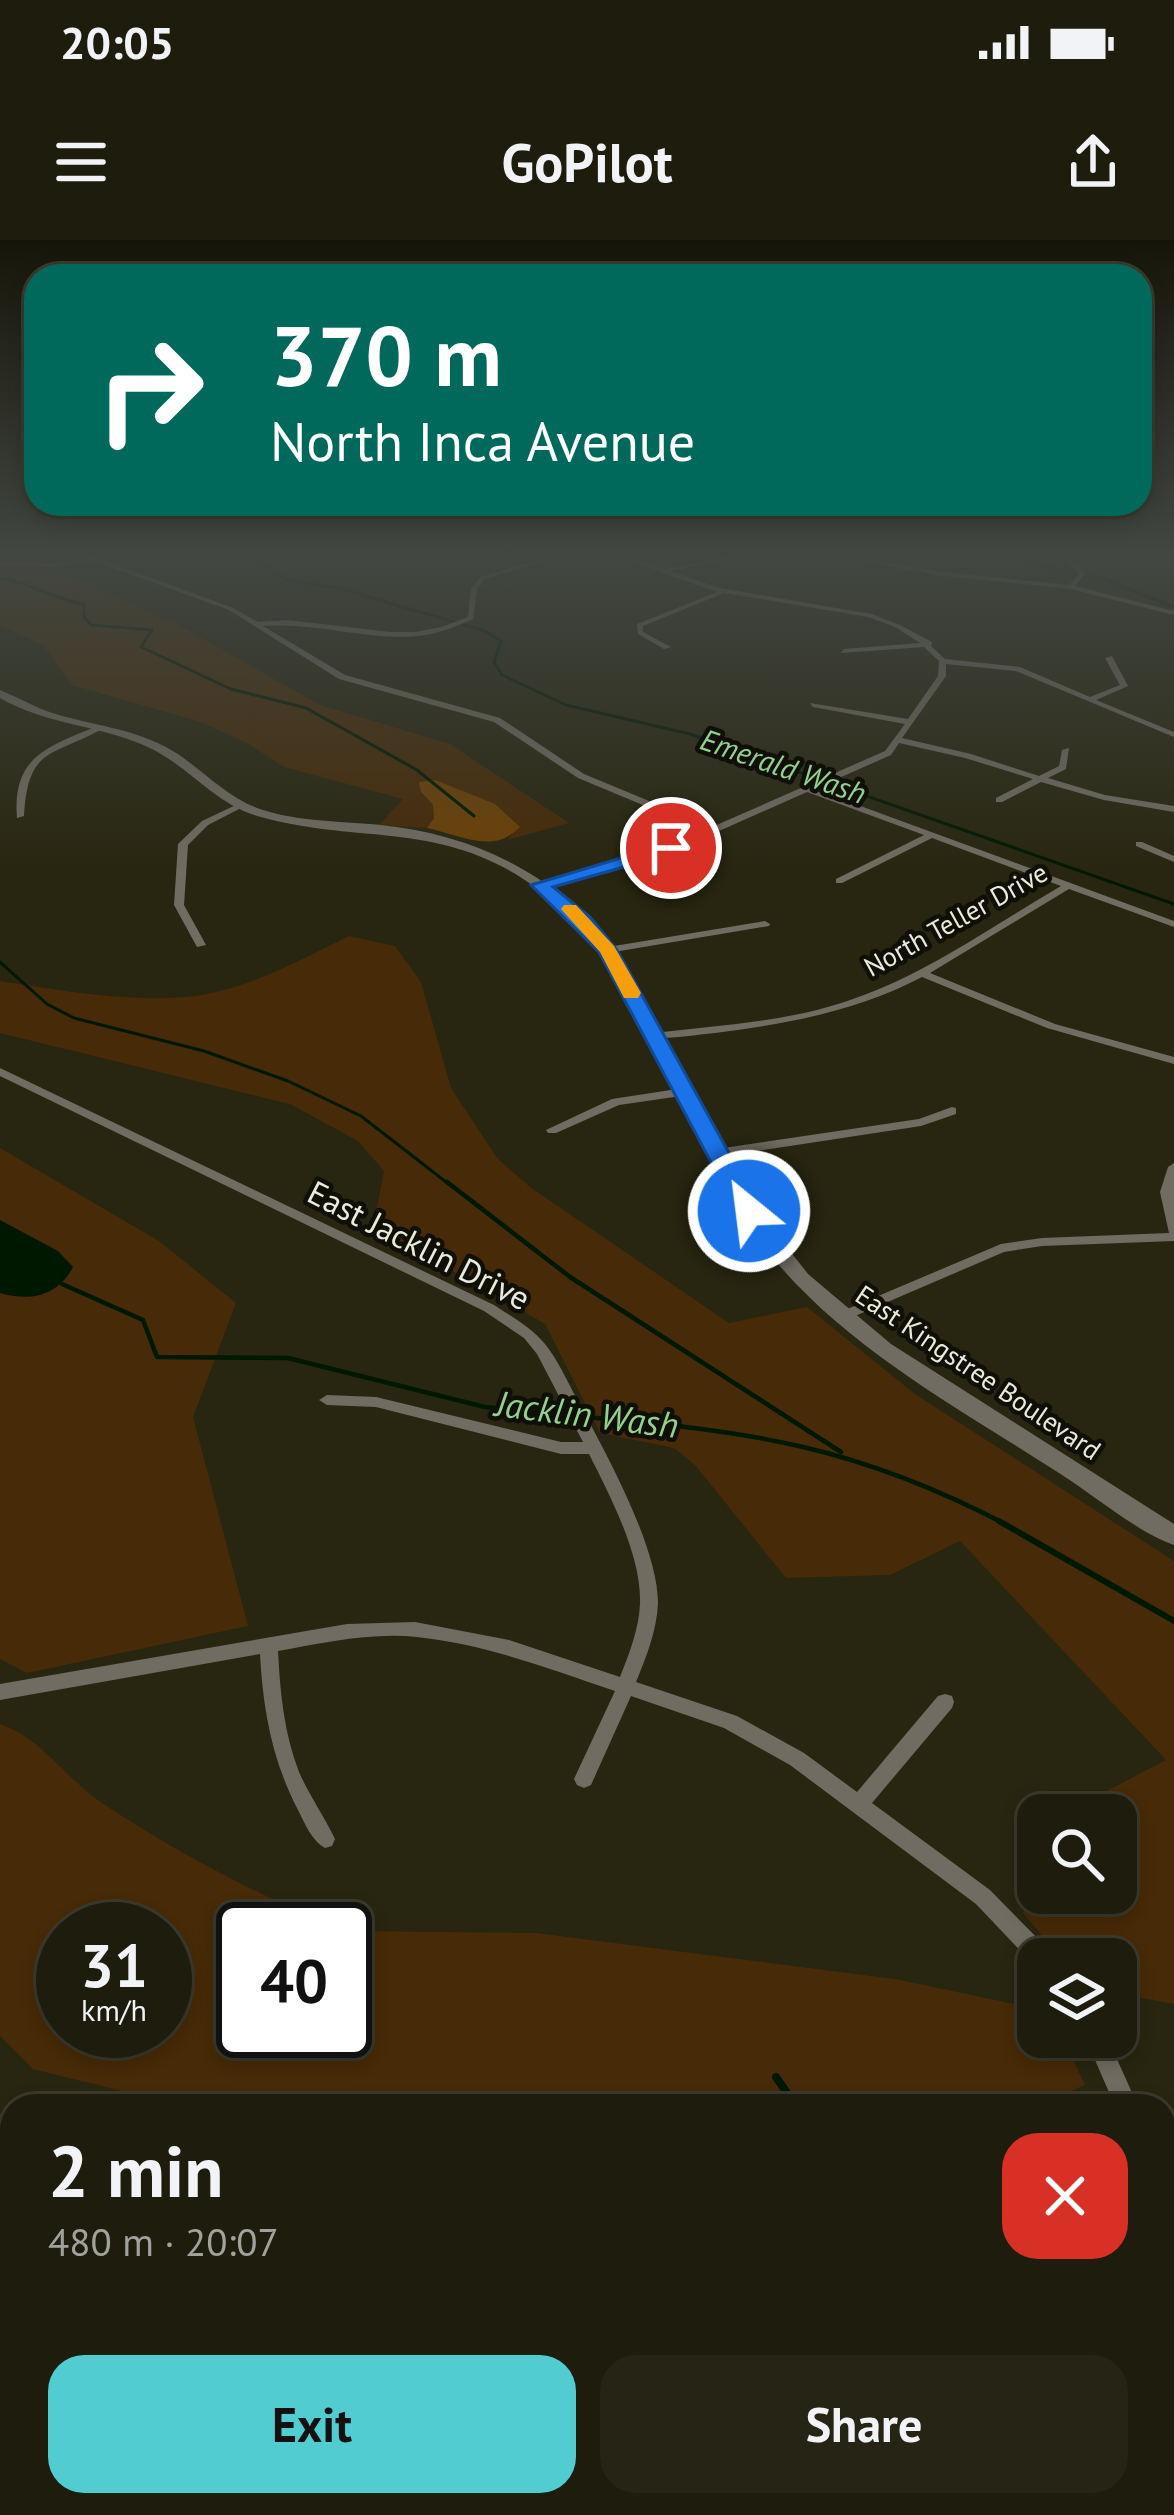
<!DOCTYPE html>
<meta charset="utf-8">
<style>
:root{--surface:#1e1c0c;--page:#262515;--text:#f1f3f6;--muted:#a1a19d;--line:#3c3a2d;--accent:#51ccd1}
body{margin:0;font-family:"PT Sans",sans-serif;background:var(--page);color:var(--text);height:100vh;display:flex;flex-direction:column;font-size:45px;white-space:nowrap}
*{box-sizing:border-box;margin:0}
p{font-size:39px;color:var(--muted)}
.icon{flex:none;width:66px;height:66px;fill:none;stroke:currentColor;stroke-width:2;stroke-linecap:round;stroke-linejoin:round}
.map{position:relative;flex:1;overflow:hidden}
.panel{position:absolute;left:0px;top:1854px;width:1176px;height:423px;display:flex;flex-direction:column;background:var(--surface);border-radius:36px 36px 0 0;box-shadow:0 6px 18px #0003,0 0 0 3px var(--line)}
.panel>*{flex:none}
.banner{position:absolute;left:24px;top:24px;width:1128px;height:252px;border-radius:36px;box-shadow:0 6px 18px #0003,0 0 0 3px var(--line);background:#00695c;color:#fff;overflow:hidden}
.buttons{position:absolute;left:1017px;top:1554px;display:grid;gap:24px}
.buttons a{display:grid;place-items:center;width:120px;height:120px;border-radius:24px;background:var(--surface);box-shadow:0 6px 18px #0003,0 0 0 3px var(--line);font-size:60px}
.speed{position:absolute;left:36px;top:1662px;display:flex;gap:24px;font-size:60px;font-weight:700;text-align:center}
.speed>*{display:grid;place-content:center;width:156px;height:156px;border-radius:50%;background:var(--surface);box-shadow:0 6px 18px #0003,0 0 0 3px var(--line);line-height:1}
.speed small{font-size:30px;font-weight:400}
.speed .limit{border:6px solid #111;border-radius:18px;background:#fff;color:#111}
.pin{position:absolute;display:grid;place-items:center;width:102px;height:102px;color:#fff;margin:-51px;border:6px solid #fff;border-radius:50%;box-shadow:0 3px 12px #0007}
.me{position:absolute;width:132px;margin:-66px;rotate:331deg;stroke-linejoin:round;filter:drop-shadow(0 0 9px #0008)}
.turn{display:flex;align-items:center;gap:42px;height:252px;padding:0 48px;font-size:54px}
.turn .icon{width:156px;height:156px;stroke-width:2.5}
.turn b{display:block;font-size:84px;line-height:102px}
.round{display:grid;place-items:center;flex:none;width:126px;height:126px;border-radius:36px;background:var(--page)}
.summary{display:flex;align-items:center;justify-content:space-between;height:204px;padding:0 48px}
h1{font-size:72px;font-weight:800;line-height:90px}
.cta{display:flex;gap:24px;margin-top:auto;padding:24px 48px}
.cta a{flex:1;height:138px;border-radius:36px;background:var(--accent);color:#111;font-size:48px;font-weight:800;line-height:138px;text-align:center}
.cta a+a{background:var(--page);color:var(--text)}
.status{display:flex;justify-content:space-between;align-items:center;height:84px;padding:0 60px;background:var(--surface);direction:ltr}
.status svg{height:33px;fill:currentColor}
header{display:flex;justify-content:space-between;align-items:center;height:156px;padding:0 48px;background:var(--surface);font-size:54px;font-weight:800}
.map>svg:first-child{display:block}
.green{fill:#472a07;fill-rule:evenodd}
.forest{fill:#6c4106}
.water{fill:#001800}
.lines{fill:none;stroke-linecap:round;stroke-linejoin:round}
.stream-far3{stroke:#001800;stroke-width:3}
.stream-far2{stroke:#001800;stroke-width:4.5}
.stream-far1{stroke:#001800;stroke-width:6}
.stream{stroke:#001800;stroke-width:8}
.minor{fill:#716c62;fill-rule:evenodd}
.tertiary{fill:#716c62;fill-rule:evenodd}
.route{fill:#1a73e8;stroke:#114b97;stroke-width:3}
.slow{fill:#f59e0b}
.labels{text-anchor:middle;stroke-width:9;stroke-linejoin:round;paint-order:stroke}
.far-street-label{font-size:27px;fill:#ebebdd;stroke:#0f0f06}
.far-water-label{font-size:30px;font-style:italic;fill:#92d28a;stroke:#0f0f06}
.street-label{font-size:33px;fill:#ebebdd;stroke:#0f0f06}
.water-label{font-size:36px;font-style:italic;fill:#92d28a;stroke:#0f0f06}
</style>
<div class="status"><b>20:05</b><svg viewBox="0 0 49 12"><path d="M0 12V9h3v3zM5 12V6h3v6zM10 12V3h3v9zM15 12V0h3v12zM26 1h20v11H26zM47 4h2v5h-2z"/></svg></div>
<header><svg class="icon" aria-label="menu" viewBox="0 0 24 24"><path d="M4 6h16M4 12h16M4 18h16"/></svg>GoPilot<svg class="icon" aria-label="share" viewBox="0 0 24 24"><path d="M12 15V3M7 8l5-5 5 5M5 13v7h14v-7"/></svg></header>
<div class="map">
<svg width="1174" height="2275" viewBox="0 0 1174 2275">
<rect width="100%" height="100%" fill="#282610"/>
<g class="green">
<polygon points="0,314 37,322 175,383 320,465 450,504 569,583 507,600 519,587 435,540 421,553 433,565 434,578 427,588 379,585 403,559 284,527 247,503 201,482 72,445 43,405 0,385"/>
<path d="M349 696 395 706 421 742 451 848 497 918 530 947 729 1083 807 1067 915 1154 1174 1321V1764L1116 1753V1719H1062L1023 1673 1038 1641V1653H1116V1575H1072L1076 1567 1166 1520 960 1301 890 1335 786 1338 695 1225 674 1208 600 1193 545 1084 393 997 376 973 384 931 358 901 290 864 0 793V741C59 750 124 762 185 757 243 752 298 721 349 696Z"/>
<polygon points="0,908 159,1001 236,1063 193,1177 248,1386 27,1433 0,1419"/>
<path d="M0 1484C43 1499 65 1538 102 1563 179 1614 256 1654 341 1689H243V1791H345V1691L536 1693 895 1739 1038 1769V1797H1062L1085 1845 1057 1858 968 1866H182L33 1829 0 1796ZM63 1689H165V1791H63Z"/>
</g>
<path class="forest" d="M435 540 495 564 520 587C493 615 461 595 427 588L434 578 433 565 421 552 419 542Z"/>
<path class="water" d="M0 980 58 1011 73 1027C58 1056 30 1062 0 1053Z"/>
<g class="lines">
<g class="stream-far3">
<polyline points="222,314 262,323 287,340 342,349 485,391 501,401 494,422 502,435 566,465 690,494 1174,664"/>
<polyline points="985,314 1106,340 1174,367"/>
<path d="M0 338C33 343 51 359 84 364V377L91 385 152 390 141 407 231 449 306 468 417 530 474 576"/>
<polyline points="0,722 47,764 74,778 204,811 288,841 361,876 450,945"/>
</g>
<g class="stream-far2">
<polyline points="447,942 570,1037 841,1212"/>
<polyline points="62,1044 143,1080 157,1117 288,1118 485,1167 574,1176"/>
<path d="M585 1177C750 1191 856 1206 1005 1284"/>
</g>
<polyline class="stream-far1" points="999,1281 1174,1381"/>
<g class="stream">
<polyline points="776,1837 796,1866"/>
<polyline points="1078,2265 1085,2275"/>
</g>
<g class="minor">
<path d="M78 314H87L233 368 258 382 287 380 391 392H416L441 387 468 377 471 349 480 337 559 314H568L484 339 477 349 473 379C455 387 438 394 418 396 368 401 317 382 263 386L345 435 500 478 584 534 712 587 885 511 905 484 813 467 810 463 908 479 938 436 939 421 924 407 841 413 844 409 920 403 895 387 868 377 724 353 643 386V392L671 407 664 409 638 394 637 384 717 352 611 314H621L664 329 743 314H756L670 331 720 348 872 374 900 385 932 402 931 406 945 419 1020 427 1090 457 1120 445 1105 418 1112 416 1128 446 1096 460 1174 492V497L1016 431 946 424V436L902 498 971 514 1039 536 1059 526 1062 510 1069 508 1066 529 1048 538 1105 555 1174 566V572L1104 560 1041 542 1002 562H996V558L1033 539 965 518 899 503 891 515 814 549 1174 681V687L1069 649 930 733 1055 784 1174 817V824L1047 788 922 737C857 771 787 784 715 793 694 795 671 799 650 798L648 796 654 793C720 785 789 782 853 759 928 733 992 686 1061 646L932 598 842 643H836V639L924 595 807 552 674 611 537 647V643L668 607 705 591 578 538 494 482 339 439 229 370 91 320 56 327 0 326V322L56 323 86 318Z"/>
<polygon points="828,314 841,314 936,331 1069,345 1079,334 1063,314 1069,314 1085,334 1075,346 1174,371 1174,375 1071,349 936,335"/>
<path d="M95 487 102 489C52 517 28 506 24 576L17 578C12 517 47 507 95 487Z"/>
<polygon points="238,564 245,566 208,585 188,605 184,665 206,705 197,707 174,665 178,604 202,581"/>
<polygon points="1136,602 1142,602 1174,616 1174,622 1136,606"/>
<polygon points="765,681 770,684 769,686 608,713 603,710 608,707"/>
<path d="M0 828 494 1065C512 1077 531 1087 545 1104 558 1120 567 1141 577 1159 604 1210 658 1306 658 1363 657 1390 646 1418 636 1442L737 1476 804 1513 857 1552 938 1456 945 1454 952 1456 954 1462 952 1468 872 1563 990 1650 1051 1712 1054 1719H1038V1727L1035 1726 976 1664 790 1525 724 1488 631 1456 591 1545 584 1548 577 1545 574 1539 615 1451C550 1429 485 1404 417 1397 371 1392 323 1403 278 1411 280 1452 284 1493 299 1532 309 1555 324 1576 335 1599L332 1606 325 1608C312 1601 305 1584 298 1570 272 1520 263 1470 260 1414L0 1460V1444L347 1384 415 1382 509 1400 620 1437C629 1414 639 1389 640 1364 642 1316 610 1256 589 1214H561L376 1167 327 1165 319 1160 327 1155 376 1157 561 1202H583L537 1114 524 1098 484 1071 0 836Z"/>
<polygon points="684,848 688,849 688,855 619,865 556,893 548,893 546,890 612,859"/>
<polygon points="952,867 956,868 956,874 921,886 717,917 711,913 717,909 919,879"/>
<polygon points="1174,923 1174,1001 1042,1006 1004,1012 848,1079 843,1081 836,1076 838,1073 1001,1004 1042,998 1169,993 1160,952 1168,927"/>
<polygon points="1085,1797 1107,1797 1138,1866 1115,1866"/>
<polygon points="1164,1941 1172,1945 1174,1948 1174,1988 1165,1985 1164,1981"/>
<polygon points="0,2074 12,2078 12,2104 0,2100"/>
<polygon points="518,2265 546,2265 549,2275 521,2275"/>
<polygon points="822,2265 852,2265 857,2275 827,2275"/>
</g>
<path class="tertiary" d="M0 450C20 458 37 469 59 475 94 485 131 489 164 506 199 524 224 558 263 570 300 582 342 581 381 585 475 595 556 634 615 710L757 969 808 1034 891 1104 1174 1284V1305C1140 1294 1091 1253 1059 1233 945 1159 811 1090 739 970 705 913 676 852 645 793 615 736 592 689 538 649 443 579 362 605 261 577 218 566 192 530 154 510 105 485 48 486 0 458Z"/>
</g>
<linearGradient id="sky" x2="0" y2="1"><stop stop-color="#161509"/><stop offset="0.5" stop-color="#424742"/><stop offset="1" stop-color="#424742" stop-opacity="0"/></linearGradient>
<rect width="1174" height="632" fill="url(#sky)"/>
<polygon class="route" points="671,603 677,605 677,612 553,647 590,677 617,710 761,971 749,978 737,971 599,712 531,645"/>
<polygon class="slow" points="564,665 576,665 614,706 641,753 638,758 624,758 600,712 561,669"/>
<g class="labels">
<g class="far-street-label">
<text transform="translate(956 680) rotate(-29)" y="9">North Teller Drive</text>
<text transform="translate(978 1133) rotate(34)" y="9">East Kingstree Boulevard</text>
</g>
<g class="far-water-label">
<text transform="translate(783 527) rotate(19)" y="10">Emerald Wash</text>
</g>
<g class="street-label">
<text transform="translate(419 1005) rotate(27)" y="12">East Jacklin Drive</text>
</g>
<g class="water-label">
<text transform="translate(587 1174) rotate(7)" y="13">Jacklin Wash</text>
</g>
</g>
</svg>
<div class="buttons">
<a><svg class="icon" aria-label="search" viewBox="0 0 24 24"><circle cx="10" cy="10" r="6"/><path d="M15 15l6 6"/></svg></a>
<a><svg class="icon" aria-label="layers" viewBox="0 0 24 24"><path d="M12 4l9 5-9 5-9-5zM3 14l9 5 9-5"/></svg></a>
</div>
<div class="speed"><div>31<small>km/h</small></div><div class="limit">40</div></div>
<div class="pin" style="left:671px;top:608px;background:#d93025"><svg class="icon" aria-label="arrive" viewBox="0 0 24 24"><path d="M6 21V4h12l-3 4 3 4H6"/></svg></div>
<svg class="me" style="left:749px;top:971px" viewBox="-20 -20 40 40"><circle r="17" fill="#1a73e8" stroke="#fff" stroke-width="3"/><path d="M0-11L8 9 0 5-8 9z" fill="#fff"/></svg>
<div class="banner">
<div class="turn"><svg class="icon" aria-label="right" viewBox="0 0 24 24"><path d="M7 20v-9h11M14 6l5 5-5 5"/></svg><div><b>370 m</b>North Inca Avenue</div></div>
</div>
<section class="panel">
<div class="summary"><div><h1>2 min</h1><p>480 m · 20:07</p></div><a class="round" style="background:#d93025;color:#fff"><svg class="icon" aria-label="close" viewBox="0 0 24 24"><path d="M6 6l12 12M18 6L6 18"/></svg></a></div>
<div class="cta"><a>Exit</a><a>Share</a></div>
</section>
</div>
